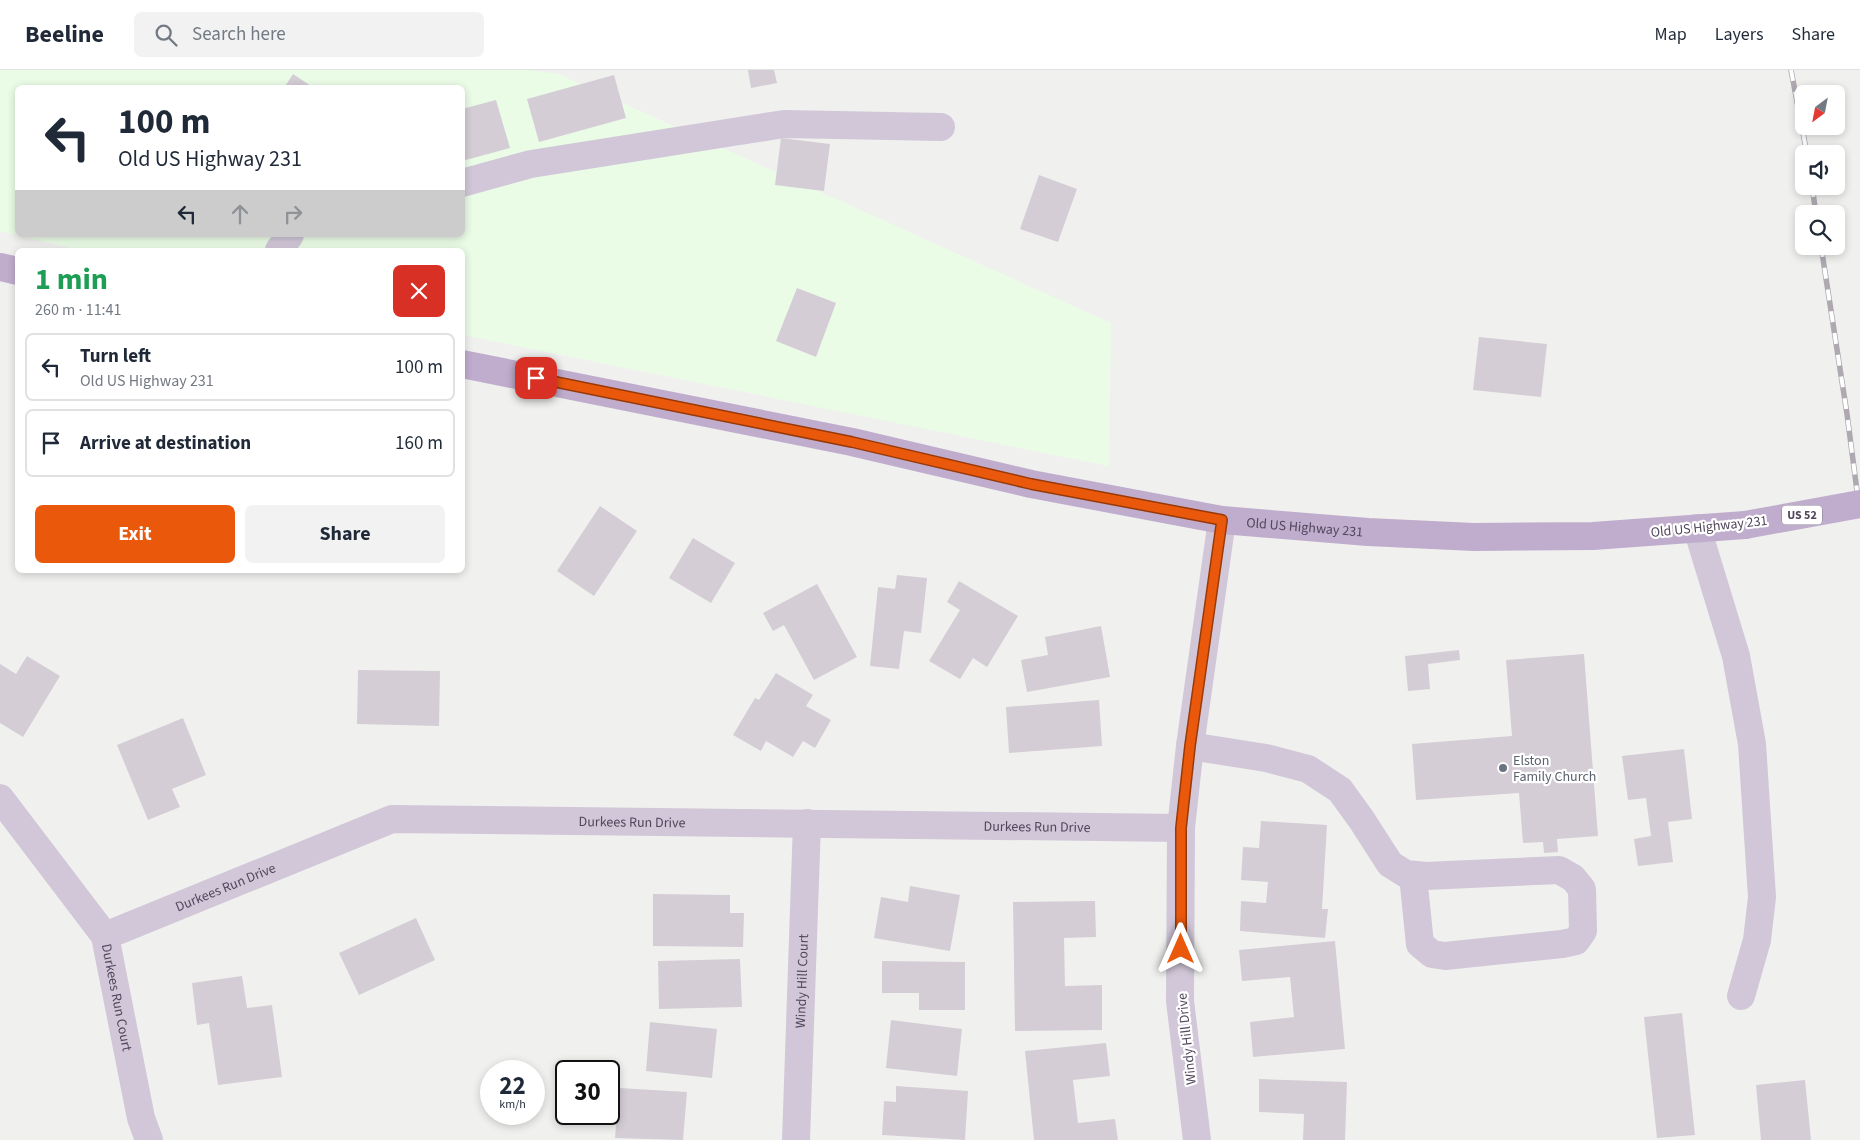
<!DOCTYPE html>
<meta charset="utf-8">
<style>
:root{--surface:#fff;--page:#f2f2f3;--text:#1f2937;--muted:#747a83;--line:#e0e1e3;--accent:#ea580c}
body{margin:0;font-family:"Source Sans 3",sans-serif;background:var(--page);color:var(--text);height:100vh;display:flex;flex-direction:column;font-size:19px;white-space:nowrap}
*{box-sizing:border-box;margin:0}
p{font-size:16px;color:var(--muted)}
.icon{flex:none;width:28px;height:28px;fill:none;stroke:currentColor;stroke-width:2;stroke-linecap:round;stroke-linejoin:round}
.map{position:relative;flex:1;overflow:hidden}
.panel{position:absolute;left:15px;top:178px;width:450px;height:325px;display:flex;flex-direction:column;background:var(--surface);border-radius:8px;box-shadow:0 2px 8px #0003}
.panel>*{flex:none}
.top-card{position:absolute;left:15px;top:15px;width:450px;height:152px;border-radius:8px;box-shadow:0 2px 8px #0003;background:#fff;color:var(--text);overflow:hidden}
.needle{width:32px;rotate:212deg}
.tools{position:absolute;left:1795px;top:15px;display:grid;gap:10px}
.tools a{display:grid;place-items:center;width:50px;height:50px;border-radius:8px;background:var(--surface);box-shadow:0 2px 8px #0003;font-size:25px}
.speed{position:absolute;left:480px;top:990px;display:flex;gap:10px;font-size:25px;font-weight:700;text-align:center}
.speed>*{display:grid;place-content:center;width:65px;height:65px;border-radius:50%;background:var(--surface);box-shadow:0 2px 8px #0003;line-height:1}
.speed small{font-size:12px;font-weight:400}
.speed .limit{border:2px solid #111;border-radius:8px;background:#fff;color:#111}
.pin{position:absolute;display:grid;place-items:center;width:42px;height:42px;color:#fff;margin:-21px;border-radius:10px;box-shadow:0 2px 8px #0006}
.me{position:absolute;width:55px;margin:-28px;rotate:0deg;stroke-linejoin:round;filter:drop-shadow(0 0 4px #0008)}
.turn{display:flex;align-items:center;gap:18px;height:105px;padding:0 20px;font-size:22px}
.turn .icon{width:65px;height:65px;stroke-width:2.5}
.turn b{display:block;font-size:35px;line-height:42px}
.lanes{display:flex;align-items:center;height:48px;padding:0 20px;background:#0003;justify-content:center;gap:25px;direction:ltr}
.lanes .off{opacity:.35}
.round{display:grid;place-items:center;flex:none;width:52px;height:52px;border-radius:8px;background:var(--page)}
.headline{display:flex;align-items:center;justify-content:space-between;height:85px;padding:0 20px}
h1{font-size:30px;font-weight:700;line-height:38px;color:#1e9e55}
.cta{display:flex;gap:10px;margin-top:auto;padding:10px 20px}
.cta a{flex:1;height:58px;border-radius:8px;background:var(--accent);color:#fff;font-size:20px;font-weight:700;line-height:58px;text-align:center}
.cta a+a{background:var(--page);color:var(--text)}
ul{padding:0;list-style:none}
li{display:flex;align-items:center;gap:15px;height:68px;margin:0 10px 8px;padding:0 10px;border:2px solid var(--line);border-radius:8px}
li div{flex:1}
li b{display:block;font-size:19px}
li em{font-style:normal}
header{display:flex;align-items:center;gap:30px;box-sizing:border-box;height:70px;padding:0 25px;background:var(--surface);border-bottom:1px solid var(--line)}
header strong{font-size:24px}
nav{display:flex;gap:28px;margin-inline-start:auto;font-size:18px}
.search{width:350px;height:45px;background:var(--page);display:flex;align-items:center;gap:12px;box-sizing:border-box;padding:0 18px;border-radius:8px;color:var(--muted);font-size:19px}
.map>svg:first-child{display:block}
.commercial{fill:#eafce6;fill-rule:evenodd}
.building{fill:#d4cdd6}
.lines{fill:none;stroke-linecap:round;stroke-linejoin:round}
.minor{stroke:#d1c7d8;stroke-width:28}
.major{stroke:#c0adcd;stroke-width:28}
.rail-casing{stroke:#aea8b1;stroke-width:5.5}
.rail{stroke:#fff;stroke-width:4;stroke-dasharray:11;stroke-linecap:butt}
.major-bridge{stroke:#c0adcd;stroke-width:28}
.route-casing{stroke:#983908;stroke-width:12}
.route{stroke:#ea580c;stroke-width:9}
.worship-dot{fill:#6b7280;stroke:#fff;stroke-width:2}
.labels{text-anchor:middle;stroke-width:4.5;stroke-linejoin:round;paint-order:stroke}
.shield{fill:#fff;stroke:#867e8d;stroke-width:1}
.shield-label{font-size:12px;font-weight:bold;fill:#52465c}
.street-label{font-size:14px;fill:#52465c;stroke:#fff}
.worship-label{font-size:14px;fill:#5b616d;stroke:#fff;text-anchor:start}
</style>
<header>
<strong>Beeline</strong>
<div class="search"><svg class="icon" aria-label="search" viewBox="0 0 24 24"><circle cx="10" cy="10" r="6"/><path d="M15 15l6 6"/></svg>Search here</div>
<nav><a>Map</a><a>Layers</a><a>Share</a></nav>
</header>
<div class="map">
<svg width="1860" height="1070" viewBox="0 0 1860 1070">
<rect width="100%" height="100%" fill="#f0f1ee"/>
<path class="commercial" d="M0 0H529L558 4 1111 253 1109 396 463 265 462 180H79L0 161ZM18 18H462V165H18Z"/>
<g class="building">
<polygon points="748,0 774,0 777,13 751,18"/>
<polygon points="293,4 314,18 284,18"/>
<polygon points="614,5 626,48 539,72 527,29"/>
<polygon points="496,30 510,78 462,91 462,39"/>
<polygon points="781,68 830,74 824,121 775,115"/>
<polygon points="1039,105 1077,119 1058,172 1020,159"/>
<polygon points="797,218 836,233 816,287 776,271"/>
<polygon points="1479,267 1547,274 1541,327 1473,320"/>
<polygon points="600,436 637,461 594,526 557,501"/>
<polygon points="693,468 735,493 711,533 669,508"/>
<polygon points="897,505 927,508 921,563 904,561 899,599 870,596 878,517 895,519"/>
<polygon points="959,511 1018,546 987,597 973,588 960,609 929,591 960,540 947,532"/>
<polygon points="817,514 857,587 814,610 784,555 773,561 763,543"/>
<polygon points="1101,556 1110,607 1027,622 1021,590 1048,585 1045,567"/>
<polygon points="1459,580 1460,590 1428,594 1430,619 1408,621 1405,586"/>
<polygon points="1584,584 1598,766 1557,769 1558,782 1544,783 1543,772 1523,773 1519,723 1416,730 1412,674 1512,666 1506,590"/>
<polygon points="27,586 60,606 23,667 0,653 0,594 16,604"/>
<polygon points="358,600 440,601 439,656 357,654"/>
<polygon points="776,603 813,625 806,636 831,650 815,678 803,671 793,687 766,671 761,681 733,665 755,628 759,630"/>
<polygon points="1099,630 1102,676 1009,683 1006,637"/>
<polygon points="183,648 206,705 172,719 180,737 148,750 117,675"/>
<polygon points="1684,679 1692,749 1668,752 1673,792 1638,796 1634,769 1651,766 1646,728 1628,730 1622,686"/>
<polygon points="1261,751 1327,755 1322,839 1328,839 1325,868 1240,861 1241,831 1266,833 1268,812 1241,810 1243,777 1259,778"/>
<polygon points="910,816 960,825 950,881 874,868 881,827 908,832"/>
<polygon points="653,824 730,825 730,843 744,843 743,877 653,876"/>
<polygon points="1095,831 1096,867 1064,868 1065,916 1102,915 1102,960 1015,961 1013,832"/>
<polygon points="416,848 435,890 359,925 339,883"/>
<polygon points="1335,871 1345,979 1253,987 1250,952 1294,947 1290,907 1242,911 1239,880"/>
<polygon points="740,889 742,937 659,939 658,891"/>
<polygon points="882,891 965,892 965,940 919,940 919,923 882,923"/>
<polygon points="242,906 247,938 272,935 282,1007 218,1015 209,953 197,955 192,913"/>
<polygon points="1682,943 1695,1065 1657,1068 1644,947"/>
<polygon points="891,950 962,959 957,1006 886,998"/>
<polygon points="650,952 717,959 712,1008 646,1001"/>
<polygon points="1106,973 1110,1006 1073,1010 1078,1053 1115,1049 1118,1070 1034,1070 1025,981"/>
<polygon points="1259,1009 1347,1012 1345,1070 1303,1070 1304,1044 1259,1042"/>
<polygon points="1805,1010 1811,1070 1761,1070 1756,1015"/>
<polygon points="896,1016 968,1021 965,1070 882,1065 884,1031 896,1032"/>
<polygon points="619,1018 687,1022 683,1070 615,1068"/>
</g>
<g class="lines">
<g class="minor">
<polyline points="462,113 531,94 784,54 941,57"/>
<polyline points="279,180 290,165"/>
<polyline points="1697,458 1736,586 1752,674 1762,827 1757,870 1741,926"/>
<polyline points="1190,676 1266,688 1308,699 1340,720 1361,749 1390,794 1406,804 1426,806 1559,800 1573,808 1582,819 1583,861 1576,871 1562,874 1445,886 1432,884 1420,874 1413,806"/>
<path id="s1" d="M0 728 105 866 141 1048 149 1070"/>
<path id="s2" d="M105 866 392 749 1181 758"/>
<path id="s3" d="M796 1070 807 753"/>
<polyline points="1197,1070 1180,931 1181,758 1190,676 1222,450"/>
</g>
<g class="major">
<polyline points="0,197 18,201"/>
<path id="s4" d="M462 294 852 372 1031 414 1222 450 1368 462 1474 467 1593 466 1745 455"/>
</g>
<g class="rail-casing">
<g id="rail">
<polyline points="1791,0 1807,84"/>
<polyline points="1812,116 1816,144"/>
<polyline points="1821,176 1847,344 1860,444"/>
</g>
</g>
<use href="#rail" class="rail"/>
<polyline class="major-bridge" points="1745,455 1860,434"/>
</g>
<g class="lines">
<g class="route-casing">
<polyline id="route" points="536,308 852,372 1031,414 1222,450 1190,676 1181,758 1181,879"/>
</g>
<use href="#route" class="route"/>
</g>
<circle class="worship-dot" cx="1503" cy="698" r="5"/>
<g class="labels">
<rect class="shield" x="1782" y="435.5" width="40" height="19" rx="4"/>
<g class="shield-label">
<text x="1802" y="449">US 52</text>
</g>
<g class="street-label">
<text transform="translate(1709 456) rotate(-6)" y="5">Old US Highway 231</text>
<text dy="5" stroke="none"><textPath href="#s4" startOffset="859">Old US Highway 231</textPath></text>
<text dy="5" stroke="none"><textPath href="#s2" startOffset="550">Durkees Run Drive</textPath></text>
<text dy="5" stroke="none"><textPath href="#s2" startOffset="955">Durkees Run Drive</textPath></text>
<text dy="5" stroke="none"><textPath href="#s2" startOffset="130">Durkees Run Drive</textPath></text>
<text dy="5" stroke="none"><textPath href="#s3" startOffset="159">Windy Hill Court</textPath></text>
<text dy="5" stroke="none"><textPath href="#s1" startOffset="236">Durkees Run Court</textPath></text>
<text transform="translate(1186 969) rotate(-96)" y="5">Windy Hill Drive</text>
</g>
<g class="worship-label">
<text x="1513" y="695">Elston<tspan x="1513" dy="16">Family Church</tspan></text>
</g>
</g>
</svg>
<div class="tools">
<a><svg class="needle" viewBox="-14 -14 28 28"><path d="M0-13l5 13h-10z" fill="#e53935"/><path d="M0 13l5-13h-10z" fill="#747a83"/></svg></a>
<a><svg class="icon" aria-label="sound" viewBox="0 0 24 24"><path d="M4 9h4l5-4v14l-5-4H4zM17 9q2 3 0 6"/></svg></a>
<a><svg class="icon" aria-label="search" viewBox="0 0 24 24"><circle cx="10" cy="10" r="6"/><path d="M15 15l6 6"/></svg></a>
</div>
<div class="speed"><div>22<small>km/h</small></div><div class="limit">30</div></div>
<div class="pin" style="left:536px;top:308px;background:#d93025"><svg class="icon" aria-label="arrive" viewBox="0 0 24 24"><path d="M6 21V4h12l-3 4 3 4H6"/></svg></div>
<svg class="me" style="left:1181px;top:879px" viewBox="-20 -20 40 40"><path d="M0-17L14 15 0 8-14 15z" fill="#ea580c" stroke="#fff" stroke-width="4"/></svg>
<div class="top-card">
<div class="turn"><svg class="icon" aria-label="left" viewBox="0 0 24 24"><path d="M17 20v-9H6M10 6l-5 5 5 5"/></svg><div><b>100 m</b>Old US Highway 231</div></div>
<div class="lanes"><svg class="icon" aria-label="left" viewBox="0 0 24 24"><path d="M17 20v-9H6M10 6l-5 5 5 5"/></svg><svg class="icon off" aria-label="ahead" viewBox="0 0 24 24"><path d="M12 20V5M6 11l6-6 6 6"/></svg><svg class="icon off" aria-label="right" viewBox="0 0 24 24"><path d="M7 20v-9h11M14 6l5 5-5 5"/></svg></div>
</div>
<section class="panel">
<div class="headline"><div><h1>1 min</h1><p>260 m · 11:41</p></div><a class="round" style="background:#d93025;color:#fff"><svg class="icon" aria-label="close" viewBox="0 0 24 24"><path d="M6 6l12 12M18 6L6 18"/></svg></a></div>
<ul>
<li><svg class="icon" aria-label="left" viewBox="0 0 24 24"><path d="M17 20v-9H6M10 6l-5 5 5 5"/></svg><div><b>Turn left</b><p>Old US Highway 231</p></div><em>100 m</em></li>
<li><svg class="icon" aria-label="arrive" viewBox="0 0 24 24"><path d="M6 21V4h12l-3 4 3 4H6"/></svg><div><b>Arrive at destination</b></div><em>160 m</em></li>
</ul>
<div class="cta"><a>Exit</a><a>Share</a></div>
</section>
</div>
